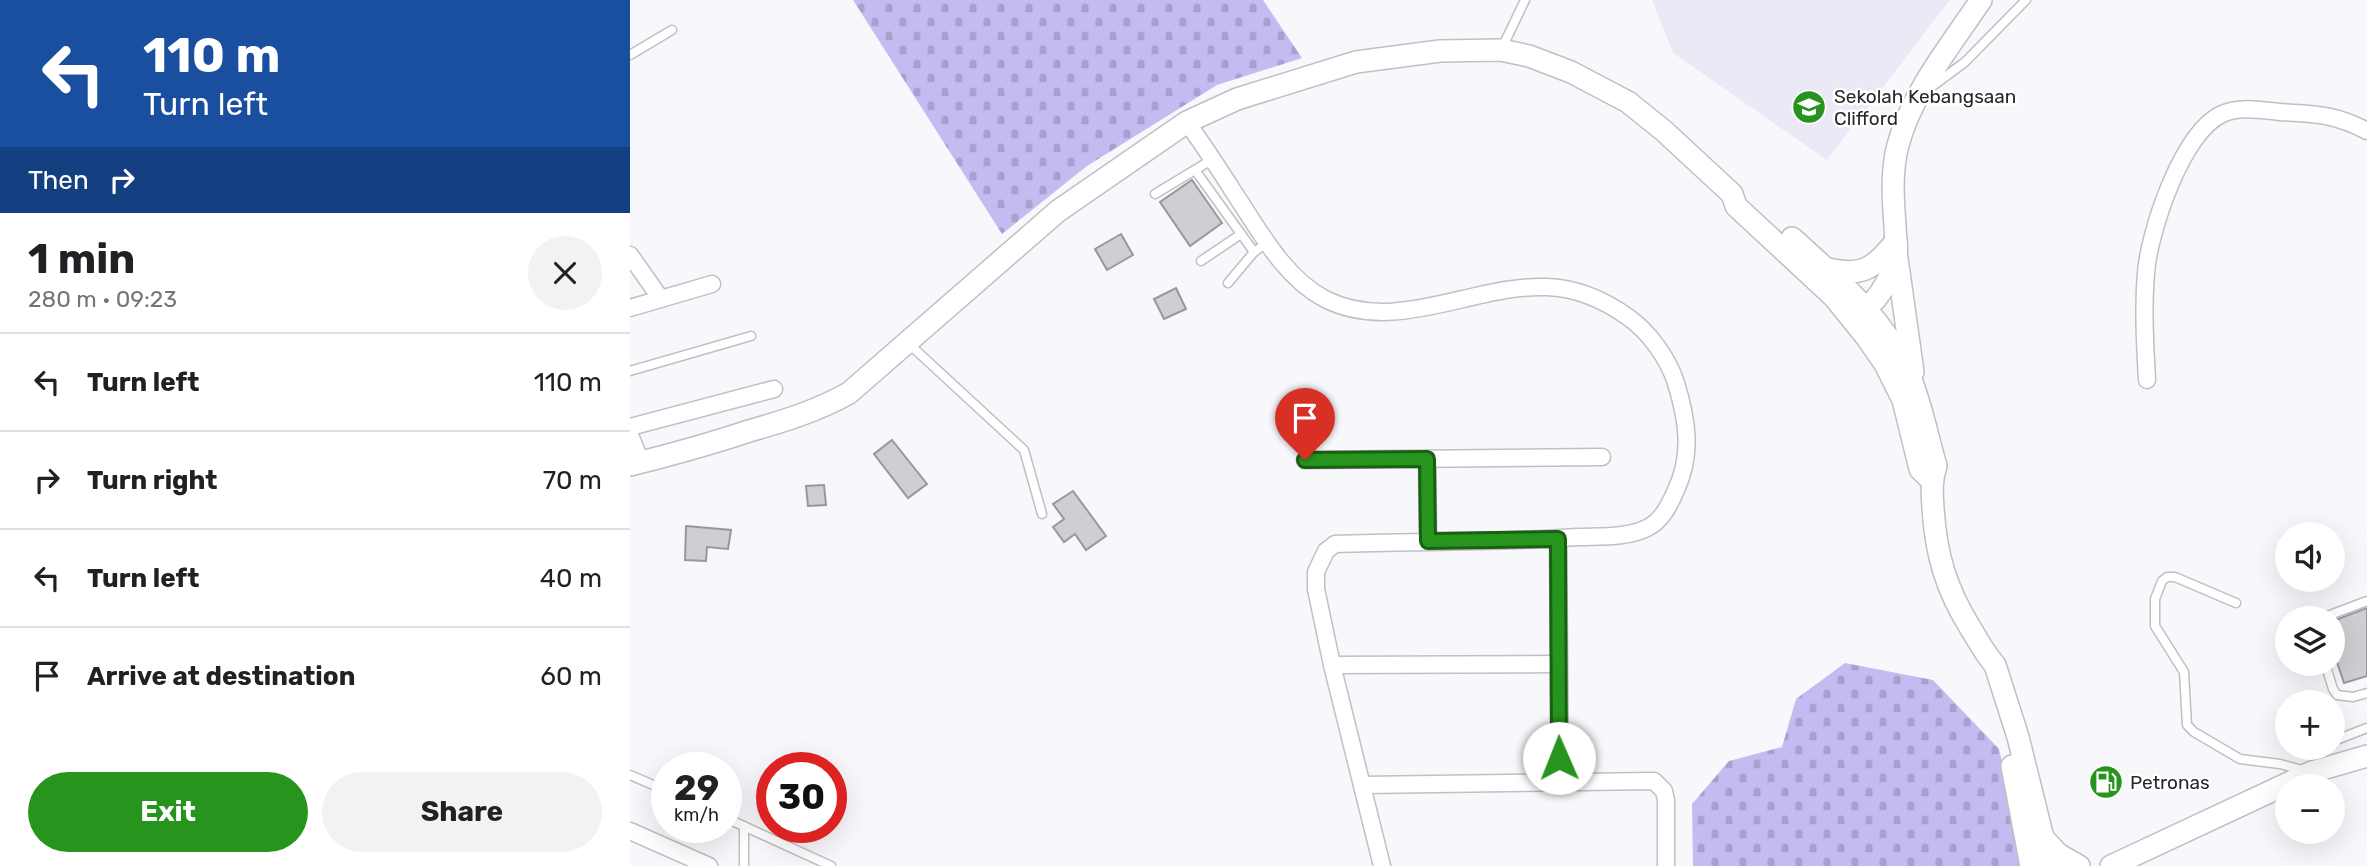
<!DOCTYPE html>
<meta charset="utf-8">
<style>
:root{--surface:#fff;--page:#f2f2f2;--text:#202124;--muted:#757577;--line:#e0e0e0;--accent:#27941d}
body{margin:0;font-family:Rubik,sans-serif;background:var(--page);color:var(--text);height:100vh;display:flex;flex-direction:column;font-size:26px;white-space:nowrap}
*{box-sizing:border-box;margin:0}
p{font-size:23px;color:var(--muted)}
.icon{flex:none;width:38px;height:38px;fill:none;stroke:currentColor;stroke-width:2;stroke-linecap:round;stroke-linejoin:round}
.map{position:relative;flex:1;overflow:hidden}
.panel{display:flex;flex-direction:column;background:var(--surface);width:630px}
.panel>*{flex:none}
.banner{background:#1a4fa0;color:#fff;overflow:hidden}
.fabs{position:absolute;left:1645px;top:522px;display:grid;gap:14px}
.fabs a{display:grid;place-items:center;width:70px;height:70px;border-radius:50%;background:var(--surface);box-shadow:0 7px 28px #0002;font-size:35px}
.speed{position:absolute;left:21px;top:752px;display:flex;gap:14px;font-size:35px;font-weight:700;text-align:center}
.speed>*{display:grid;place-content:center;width:91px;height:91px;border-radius:50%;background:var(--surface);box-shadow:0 7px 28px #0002;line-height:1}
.speed small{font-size:18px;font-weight:400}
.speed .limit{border:10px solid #d22;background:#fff;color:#111}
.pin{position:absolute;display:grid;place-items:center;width:60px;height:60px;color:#fff;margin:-72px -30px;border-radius:50% 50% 50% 0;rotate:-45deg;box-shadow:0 0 7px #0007}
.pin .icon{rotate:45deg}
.me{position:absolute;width:77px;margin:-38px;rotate:359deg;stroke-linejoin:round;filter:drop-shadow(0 0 5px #0008)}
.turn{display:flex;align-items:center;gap:24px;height:147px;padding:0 28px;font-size:32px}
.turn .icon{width:91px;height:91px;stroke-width:2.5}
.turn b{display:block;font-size:49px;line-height:60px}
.then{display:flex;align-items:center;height:66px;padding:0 28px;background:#0003;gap:14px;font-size:26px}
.round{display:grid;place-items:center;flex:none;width:74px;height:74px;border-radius:37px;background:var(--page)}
.headline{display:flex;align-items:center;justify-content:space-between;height:119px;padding:0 28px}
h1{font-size:42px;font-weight:700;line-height:52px}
.cta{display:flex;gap:14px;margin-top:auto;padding:14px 28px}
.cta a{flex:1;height:80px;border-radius:42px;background:var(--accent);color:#fff;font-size:28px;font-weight:700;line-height:80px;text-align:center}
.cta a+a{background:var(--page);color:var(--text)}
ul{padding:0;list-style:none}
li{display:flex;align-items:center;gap:21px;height:98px;padding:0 28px;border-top:2px solid var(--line)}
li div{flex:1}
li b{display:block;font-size:26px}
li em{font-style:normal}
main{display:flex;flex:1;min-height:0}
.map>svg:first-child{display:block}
.built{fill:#eae9f5}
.cemetery{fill:url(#cemetery-stones)}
.building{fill:#cfced3;stroke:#98979c;stroke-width:2}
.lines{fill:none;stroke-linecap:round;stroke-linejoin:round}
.lane-casing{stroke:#c0bfc4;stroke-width:11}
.street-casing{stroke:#c0bfc4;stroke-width:19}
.secondary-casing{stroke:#c0bfc4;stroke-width:24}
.lane{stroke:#fff;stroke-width:8}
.street{stroke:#fff;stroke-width:16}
.secondary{stroke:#fff;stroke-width:21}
.route-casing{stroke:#196013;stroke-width:18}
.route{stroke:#27941d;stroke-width:12}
.labels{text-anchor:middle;stroke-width:5;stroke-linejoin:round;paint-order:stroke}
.poi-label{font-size:19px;fill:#282729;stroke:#fff;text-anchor:start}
</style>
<main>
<section class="panel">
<div class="banner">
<div class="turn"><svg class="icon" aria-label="left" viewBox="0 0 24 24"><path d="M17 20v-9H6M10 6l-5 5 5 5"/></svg><div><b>110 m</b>Turn left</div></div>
<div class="then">Then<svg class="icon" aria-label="right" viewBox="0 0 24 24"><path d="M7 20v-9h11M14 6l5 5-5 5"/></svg></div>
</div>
<div class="headline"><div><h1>1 min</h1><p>280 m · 09:23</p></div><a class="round"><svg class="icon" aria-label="close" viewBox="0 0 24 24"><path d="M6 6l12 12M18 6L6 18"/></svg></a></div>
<ul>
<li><svg class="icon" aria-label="left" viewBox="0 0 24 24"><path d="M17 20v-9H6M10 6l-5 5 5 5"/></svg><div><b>Turn left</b></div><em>110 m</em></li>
<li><svg class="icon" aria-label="right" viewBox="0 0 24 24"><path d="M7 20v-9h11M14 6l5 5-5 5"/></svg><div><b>Turn right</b></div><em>70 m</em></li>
<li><svg class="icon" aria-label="left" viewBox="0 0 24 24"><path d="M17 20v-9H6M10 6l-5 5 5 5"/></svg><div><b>Turn left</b></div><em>40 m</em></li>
<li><svg class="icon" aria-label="arrive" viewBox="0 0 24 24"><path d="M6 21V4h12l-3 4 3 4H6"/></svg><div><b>Arrive at destination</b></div><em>60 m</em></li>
</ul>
<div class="cta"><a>Exit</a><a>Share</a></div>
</section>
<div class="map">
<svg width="1737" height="866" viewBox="0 0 1737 866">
<defs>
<pattern id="cemetery-stones" width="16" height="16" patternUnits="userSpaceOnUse" patternTransform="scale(1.75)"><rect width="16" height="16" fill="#c4bbf1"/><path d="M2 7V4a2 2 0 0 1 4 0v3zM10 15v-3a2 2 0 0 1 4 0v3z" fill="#a8a1cf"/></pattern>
</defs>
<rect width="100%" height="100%" fill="#f8f7fc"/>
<polygon class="built" points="1022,0 1320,0 1197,160 1043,53"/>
<g class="cemetery">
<polygon points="223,0 633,0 672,58 587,85 457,166 372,234"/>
<polygon points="1215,663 1303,680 1369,749 1397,866 1063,866 1062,804 1099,761 1152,747 1166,699"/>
</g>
<g class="building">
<polygon points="562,180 592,223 560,246 530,202"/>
<polygon points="491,234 503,255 477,270 465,249"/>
<polygon points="546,288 556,309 534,319 524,299"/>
<polygon points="262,440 297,484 278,498 244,454"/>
<polygon points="194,485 196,505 178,506 176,486"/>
<polygon points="443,491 476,536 456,550 445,534 434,542 423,527 434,519 423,504"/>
<polygon points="56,526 101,530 98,549 77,547 76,561 55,560"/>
<polygon points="1737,608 1737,676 1714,683 1703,650 1703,621"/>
</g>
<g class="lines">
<g class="lane-casing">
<g id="lane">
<polyline points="872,48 895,0"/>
<polyline points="0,55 42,30"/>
<polyline points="1300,88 1335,62 1396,0"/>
<polyline points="565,170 624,252 637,243"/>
<polyline points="525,194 583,159"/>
<polyline points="571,261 611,234"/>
<polyline points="598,283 624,252"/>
<polyline points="278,343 394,450 412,514"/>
<polyline points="0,371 121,336"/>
<polyline points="1606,603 1545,577 1537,577 1532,581 1525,599 1525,626 1554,672 1557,725 1564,732 1610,759 1650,764 1676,771"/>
<polyline points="1692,618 1737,601"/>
<polyline points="1695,663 1703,689 1707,695 1723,697 1737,693"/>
<polyline points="1703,744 1706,740 1737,728"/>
<polyline points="0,775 37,791"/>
<polyline points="96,818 201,866"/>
<polyline points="114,866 114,826"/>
</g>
</g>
<g class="street-casing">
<g id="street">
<path d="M557 122C573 145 588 167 603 191 628 228 653 277 695 299 766 335 844 284 917 287 946 288 974 300 998 317 1019 332 1038 358 1046 383 1057 419 1063 454 1046 490 1040 504 1032 521 1017 528 997 538 970 536 947 537 867 543 786 541 705 544L696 551 686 572V589L702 665 752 866"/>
<polyline points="0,255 31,299"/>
<polyline points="0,308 82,284"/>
<path d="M1517 380C1515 344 1513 309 1516 273 1519 232 1552 132 1592 114 1609 106 1631 110 1650 112 1685 114 1705 114 1737 131"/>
<polyline points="0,427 144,389"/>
<polyline points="0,435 11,462"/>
<polyline points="797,459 798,541"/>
<polyline points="675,460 972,457"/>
<polyline points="928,539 930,781"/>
<polyline points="702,665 927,664"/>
<polyline points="732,785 1024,781 1034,791 1036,800 1036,866"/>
<polyline points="0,831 79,866"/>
</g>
</g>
<g class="secondary-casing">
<g id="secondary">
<path d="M1162 238C1206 278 1253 317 1278 372 1291 402 1297 435 1306 466 1301 481 1302 493 1303 508 1306 555 1316 589 1341 629 1349 642 1355 654 1365 665L1388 737 1420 866"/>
<polyline points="1267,258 1283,372"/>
<path d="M1194 268C1231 277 1242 271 1266 241"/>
<path d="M1236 308C1251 297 1261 276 1266 258 1268 248 1265 236 1265 226 1263 199 1261 171 1268 145 1282 92 1321 45 1351 0"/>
<path d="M0 465C40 455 80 444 119 431 154 421 187 411 219 393L428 211 557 122 607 99 726 62 810 51 871 50 899 56 941 72 998 102 1034 131 1102 194 1106 206 1204 297 1237 338 1255 364 1273 400 1290 469 1301 480"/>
<polyline points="1382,766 1401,866"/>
<polyline points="1415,840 1428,854 1449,866"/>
<polyline points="1481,866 1682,772 1737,756"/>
</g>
</g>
<use href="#lane" class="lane"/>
<use href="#street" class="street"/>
<use href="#secondary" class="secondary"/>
</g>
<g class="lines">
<g class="route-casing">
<polyline id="route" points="675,460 797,459 798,541 928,539 929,758"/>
</g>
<use href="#route" class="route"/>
</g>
<defs>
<g id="school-disc" transform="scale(1.75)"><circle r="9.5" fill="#27941d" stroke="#fff"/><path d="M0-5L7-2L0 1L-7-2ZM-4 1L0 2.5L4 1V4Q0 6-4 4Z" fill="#fff"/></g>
<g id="fuel-disc" transform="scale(1.75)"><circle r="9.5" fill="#27941d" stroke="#fff"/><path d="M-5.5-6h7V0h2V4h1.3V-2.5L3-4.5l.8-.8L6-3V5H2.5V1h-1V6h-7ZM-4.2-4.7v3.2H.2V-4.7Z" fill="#fff"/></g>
</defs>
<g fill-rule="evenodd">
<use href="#school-disc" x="1179" y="107"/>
<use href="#fuel-disc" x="1476" y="782"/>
</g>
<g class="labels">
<g class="poi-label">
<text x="1204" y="103">Sekolah Kebangsaan<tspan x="1204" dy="22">Clifford</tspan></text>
<text x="1500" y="789">Petronas</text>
</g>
</g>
</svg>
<div class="fabs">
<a><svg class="icon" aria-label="sound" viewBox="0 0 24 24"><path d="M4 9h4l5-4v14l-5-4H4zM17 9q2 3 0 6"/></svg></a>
<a><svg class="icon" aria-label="layers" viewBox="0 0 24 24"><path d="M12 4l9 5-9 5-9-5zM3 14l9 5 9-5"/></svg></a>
<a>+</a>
<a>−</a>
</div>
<div class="speed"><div>29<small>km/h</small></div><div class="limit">30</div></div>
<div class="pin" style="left:675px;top:460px;background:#d93025"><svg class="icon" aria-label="arrive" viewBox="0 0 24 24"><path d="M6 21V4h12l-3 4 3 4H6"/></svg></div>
<svg class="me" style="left:929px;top:758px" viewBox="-20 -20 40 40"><circle r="19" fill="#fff"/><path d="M0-13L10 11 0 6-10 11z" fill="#27941d"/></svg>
</div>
</main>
